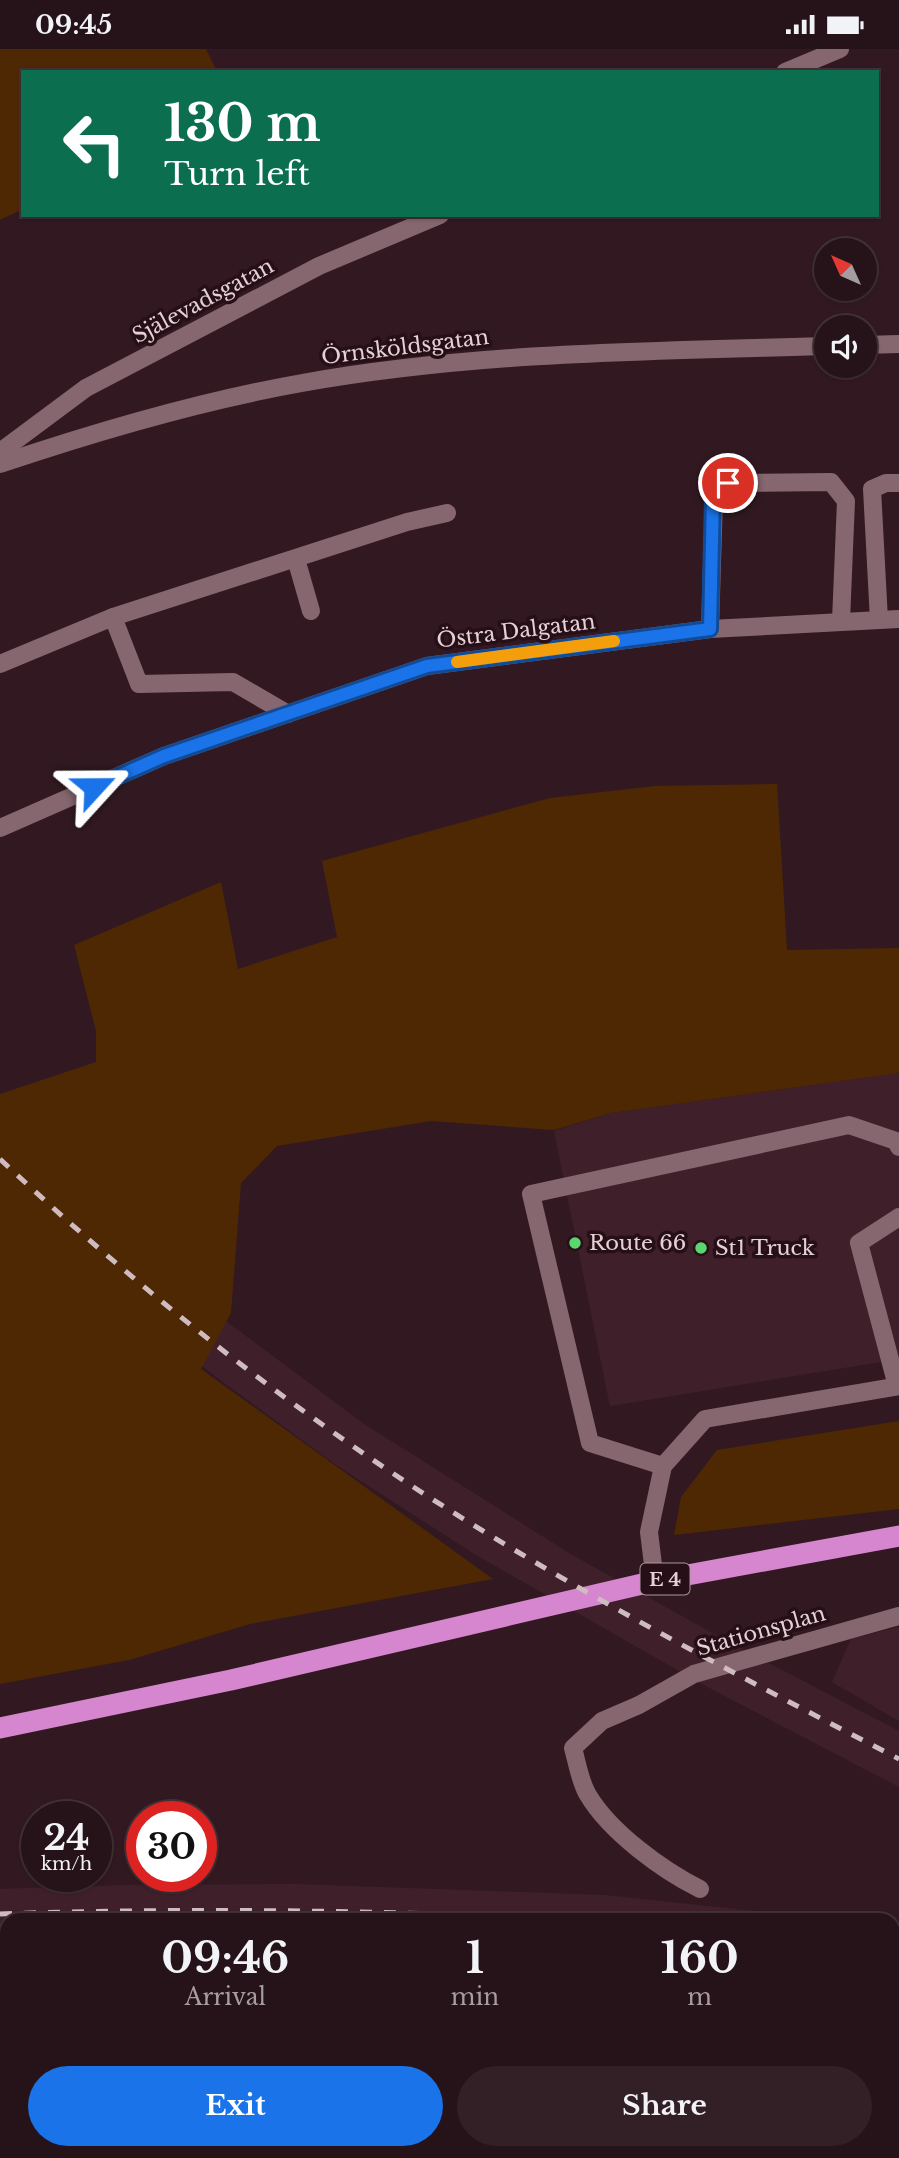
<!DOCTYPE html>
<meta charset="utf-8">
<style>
:root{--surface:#261319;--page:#322026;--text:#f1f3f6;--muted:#a49ea2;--line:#423238;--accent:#1a73e8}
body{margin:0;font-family:"Libre Baskerville",serif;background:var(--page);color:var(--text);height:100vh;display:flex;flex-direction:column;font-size:26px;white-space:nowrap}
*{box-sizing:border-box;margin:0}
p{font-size:23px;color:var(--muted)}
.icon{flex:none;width:38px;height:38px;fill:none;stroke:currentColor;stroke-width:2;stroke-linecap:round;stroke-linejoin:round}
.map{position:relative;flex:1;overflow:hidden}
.panel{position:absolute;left:0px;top:1864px;width:900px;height:247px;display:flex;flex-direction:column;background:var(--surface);border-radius:21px 21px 0 0;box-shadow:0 2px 5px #0004,0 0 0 2px var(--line)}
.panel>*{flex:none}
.hud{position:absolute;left:21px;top:21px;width:858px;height:147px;border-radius:0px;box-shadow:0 2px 5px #0004,0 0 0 2px var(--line);background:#0b6e4f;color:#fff;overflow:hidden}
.needle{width:46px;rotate:315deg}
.controls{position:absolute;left:814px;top:189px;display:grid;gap:14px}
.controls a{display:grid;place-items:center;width:63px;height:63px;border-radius:50%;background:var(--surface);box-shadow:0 2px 5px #0004,0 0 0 2px var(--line);font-size:35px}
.speed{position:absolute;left:21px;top:1752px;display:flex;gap:14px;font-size:35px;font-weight:700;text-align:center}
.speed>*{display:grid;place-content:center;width:91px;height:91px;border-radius:50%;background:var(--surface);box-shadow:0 2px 5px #0004,0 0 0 2px var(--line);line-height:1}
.speed small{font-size:18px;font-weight:400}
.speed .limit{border:10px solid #d22;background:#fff;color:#111}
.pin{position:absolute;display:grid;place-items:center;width:60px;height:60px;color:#fff;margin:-30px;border:4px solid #fff;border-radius:50%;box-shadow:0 2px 7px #0007}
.me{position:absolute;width:77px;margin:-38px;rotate:66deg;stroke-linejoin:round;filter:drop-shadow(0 0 5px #0008)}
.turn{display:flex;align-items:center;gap:24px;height:147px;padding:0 28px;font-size:32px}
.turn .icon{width:91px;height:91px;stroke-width:2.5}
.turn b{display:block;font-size:49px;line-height:60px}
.eta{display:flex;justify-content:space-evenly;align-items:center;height:119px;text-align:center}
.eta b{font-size:42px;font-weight:800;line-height:49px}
.primary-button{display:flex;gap:14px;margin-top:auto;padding:14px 28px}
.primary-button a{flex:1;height:80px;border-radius:42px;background:var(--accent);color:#fff;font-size:28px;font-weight:800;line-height:80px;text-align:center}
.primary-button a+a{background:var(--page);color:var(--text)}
.status{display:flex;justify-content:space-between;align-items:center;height:49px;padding:0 35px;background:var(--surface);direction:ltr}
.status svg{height:19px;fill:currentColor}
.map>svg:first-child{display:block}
.built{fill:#3f202a}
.green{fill:#4e2803}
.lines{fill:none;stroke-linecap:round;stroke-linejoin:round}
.minor{stroke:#866770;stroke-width:18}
.highway{stroke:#d686ce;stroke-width:21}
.rail{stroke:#cfbcc0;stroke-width:5;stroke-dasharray:12 12;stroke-linecap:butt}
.route-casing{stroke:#114b97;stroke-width:18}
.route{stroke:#1a73e8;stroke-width:12}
.slow{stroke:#f59e0b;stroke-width:12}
.poi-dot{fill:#5bd56e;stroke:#270f17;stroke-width:2.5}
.labels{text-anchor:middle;stroke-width:7;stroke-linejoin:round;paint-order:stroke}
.shield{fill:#270f17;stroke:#ab979c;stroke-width:2}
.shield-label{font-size:19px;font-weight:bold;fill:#e3d1d5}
.street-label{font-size:21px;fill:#e3d1d5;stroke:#270f17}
.poi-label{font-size:21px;fill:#e3d1d5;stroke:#270f17;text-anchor:start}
</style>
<div class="status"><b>09:45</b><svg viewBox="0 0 49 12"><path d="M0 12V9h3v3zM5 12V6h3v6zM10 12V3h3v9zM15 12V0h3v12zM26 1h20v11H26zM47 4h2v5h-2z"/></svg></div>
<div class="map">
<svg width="899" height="2109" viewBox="0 0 899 2109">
<rect width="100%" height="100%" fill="#321921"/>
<g class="built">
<polygon points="899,1024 899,1310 610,1357 554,1082 611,1064"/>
<polygon points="0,1076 203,1255 364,1375 569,1504 723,1590 899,1682 899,1738 700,1634 476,1506 336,1416 216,1328 172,1293"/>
<polygon points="899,1578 899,1672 832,1633 851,1590"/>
<polygon points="295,1835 604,1846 841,1871 7,1871 7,1890 0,1890 0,1840 129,1836"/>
<polygon points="893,1877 899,1878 899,1928 893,1927"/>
</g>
<g class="green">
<polygon points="0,0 206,0 217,23 23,23 23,160 0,171"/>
<polygon points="777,735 787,901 899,899 899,1024 611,1064 554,1081 431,1072 277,1097 241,1134 231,1264 201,1320 493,1530 250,1575 129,1611 0,1635 0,1045 96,1013 96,982 74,896 221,833 238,920 337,888 322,812 550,749 655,737"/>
<polygon points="899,1372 899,1460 674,1486 681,1448 717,1401"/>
<polygon points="0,1916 7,1916 7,2104 892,2104 893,1974 899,1976 899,2109 0,2109"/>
</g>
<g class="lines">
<g class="minor">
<polyline points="785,23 840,0"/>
<polyline points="864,296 899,295"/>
<polyline points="0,403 86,339 319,217 440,166"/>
<path d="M0 415C98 382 200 352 302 334 475 303 651 302 826 297"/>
<polyline points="296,510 311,562"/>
<polyline points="113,568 407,473 447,464"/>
<polyline points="879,571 872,440 886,434 899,434"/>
<polyline points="710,580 714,448 728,434 831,433 846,452 841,572"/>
<polyline points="0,615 113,568 139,635 233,633 288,665"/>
<polyline points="0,779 164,707 427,617 710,580 899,570"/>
<polyline points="897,1337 859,1194 899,1168"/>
<polyline points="663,1417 590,1394 531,1145 849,1076 896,1092 899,1098"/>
<polyline points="655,1532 649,1483 663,1417 705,1370 899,1337"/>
<path d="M700 1840C662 1821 610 1783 588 1746 580 1733 577 1713 573 1699L602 1672 639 1656 694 1625 899 1567"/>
</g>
<polyline class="highway" points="0,1679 231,1631 655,1532 899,1487"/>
<g class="rail">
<path d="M0 1110C134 1236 278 1351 432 1450 582 1546 741 1628 899 1710"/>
<path d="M0 1865C200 1858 398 1862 597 1871"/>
<polyline points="892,1902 899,1903"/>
</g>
</g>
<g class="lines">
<g class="route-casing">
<polyline id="route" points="94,738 164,707 427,617 710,580 713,448 728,434"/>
</g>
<use href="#route" class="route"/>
<polyline class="slow" points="457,613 614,592"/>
</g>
<g class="poi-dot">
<circle cx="575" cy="1194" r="7"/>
<circle cx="701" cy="1199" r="7"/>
</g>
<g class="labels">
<rect class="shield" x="640.5" y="1514.5" width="49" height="31" rx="5"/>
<g class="shield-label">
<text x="665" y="1537">E 4</text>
</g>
<g class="street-label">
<text transform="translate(203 252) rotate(-28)" y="7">Själevadsgatan</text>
<text transform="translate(405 298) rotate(-7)" y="7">Örnsköldsgatan</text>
<text transform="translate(516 582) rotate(-7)" y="7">Östra Dalgatan</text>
<text transform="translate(761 1582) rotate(-16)" y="7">Stationsplan</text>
</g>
<g class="poi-label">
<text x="589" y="1201">Route 66</text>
<text x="715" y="1206">St1 Truck</text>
</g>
</g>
</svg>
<div class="controls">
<a><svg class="needle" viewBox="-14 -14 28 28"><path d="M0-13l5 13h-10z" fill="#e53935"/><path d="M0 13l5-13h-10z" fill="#a49ea2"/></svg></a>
<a><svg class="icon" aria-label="sound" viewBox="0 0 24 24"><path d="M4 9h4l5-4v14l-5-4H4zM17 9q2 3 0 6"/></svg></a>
</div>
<div class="speed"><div>24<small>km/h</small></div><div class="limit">30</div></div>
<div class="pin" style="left:728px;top:434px;background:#d93025"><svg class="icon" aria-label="arrive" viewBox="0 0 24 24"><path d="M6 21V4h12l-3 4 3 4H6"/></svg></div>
<svg class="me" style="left:94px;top:738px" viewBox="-20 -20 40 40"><path d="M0-17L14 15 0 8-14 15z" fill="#1a73e8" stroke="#fff" stroke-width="4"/></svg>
<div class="hud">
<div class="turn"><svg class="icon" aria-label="left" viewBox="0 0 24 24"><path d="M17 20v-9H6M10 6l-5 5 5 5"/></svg><div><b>130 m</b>Turn left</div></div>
</div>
<section class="panel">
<div class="eta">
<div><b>09:46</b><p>Arrival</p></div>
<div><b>1</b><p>min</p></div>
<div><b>160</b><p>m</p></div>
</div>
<div class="primary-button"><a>Exit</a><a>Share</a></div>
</section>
</div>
